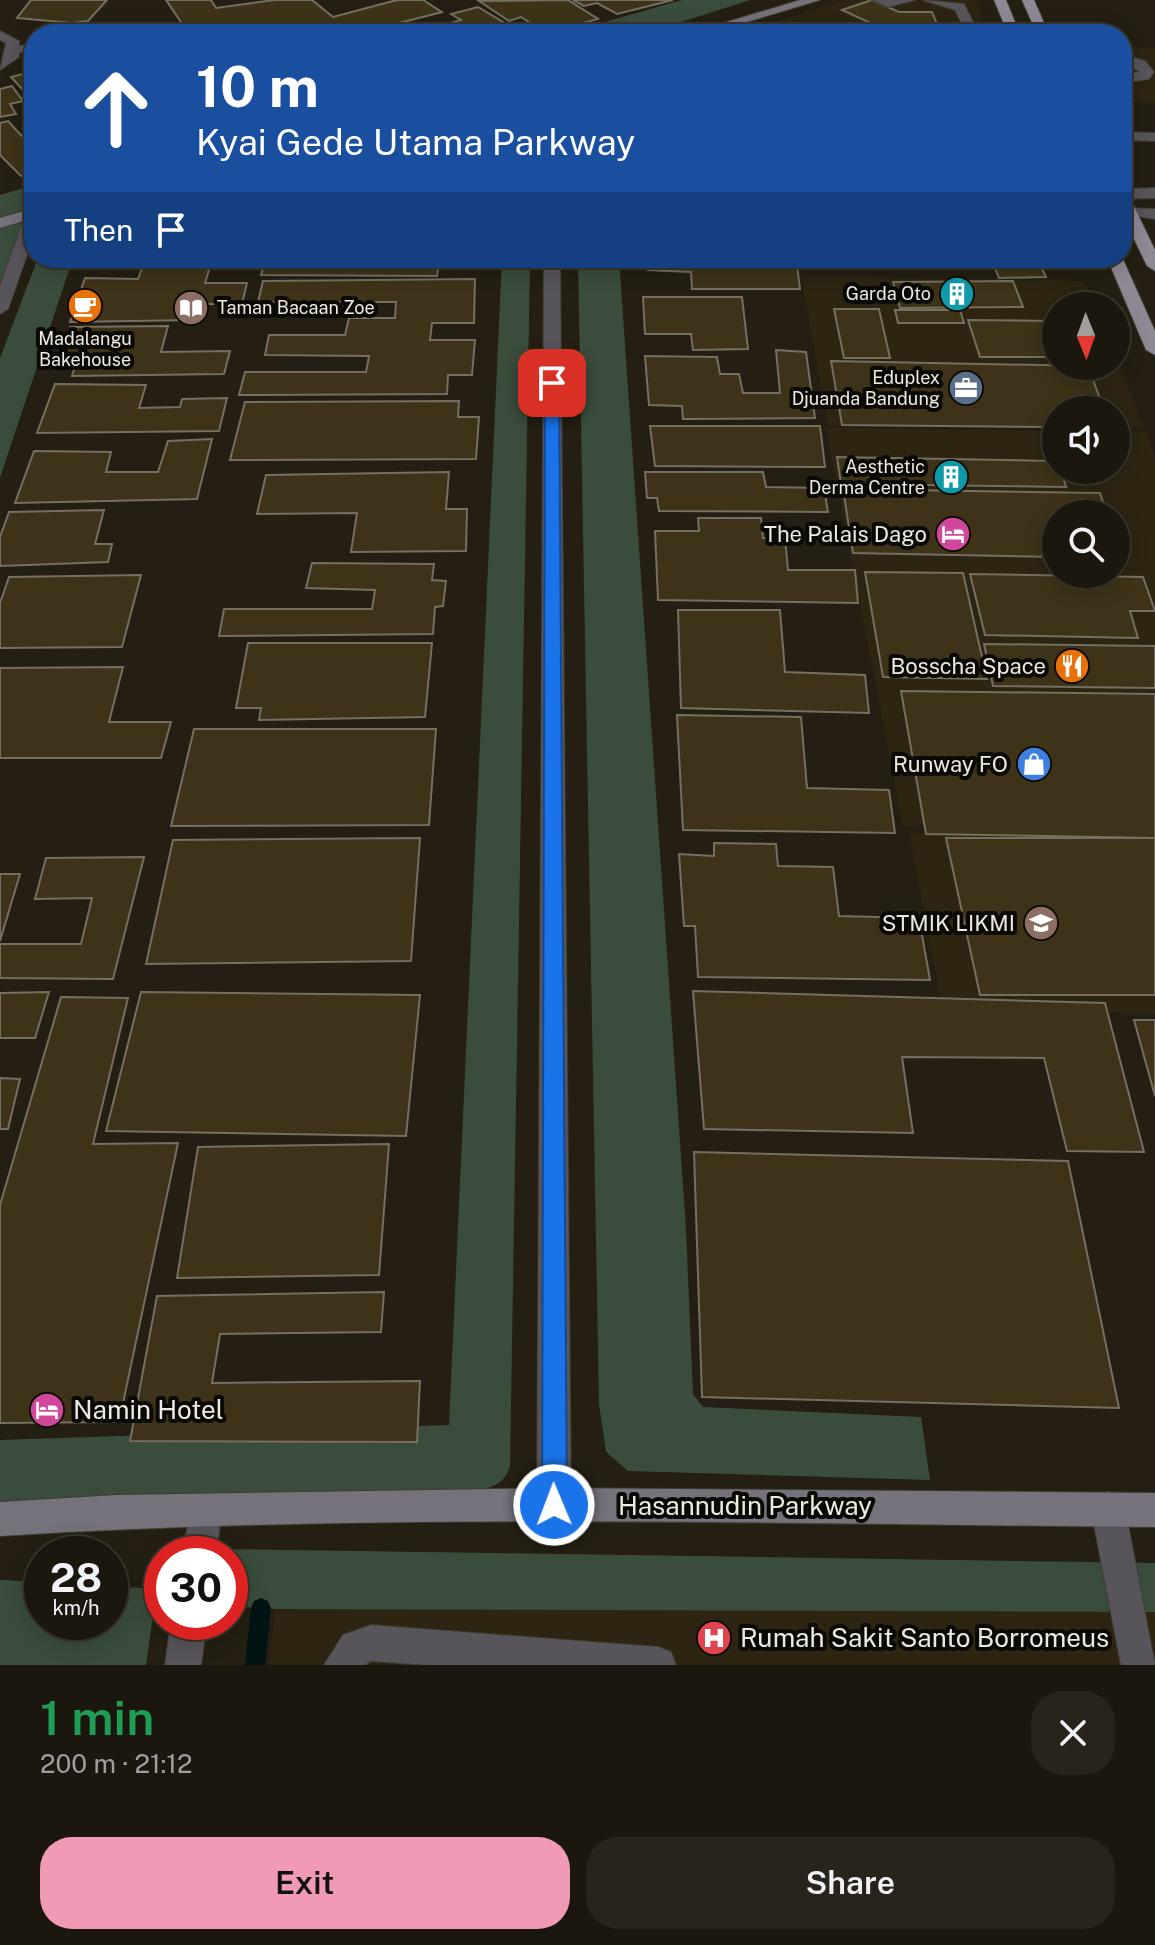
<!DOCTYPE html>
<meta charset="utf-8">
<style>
:root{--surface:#1b170e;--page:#28241c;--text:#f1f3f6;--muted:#a09f9e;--line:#39362e;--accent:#f09ab5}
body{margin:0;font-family:"Public Sans",sans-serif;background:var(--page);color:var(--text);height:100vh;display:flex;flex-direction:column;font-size:30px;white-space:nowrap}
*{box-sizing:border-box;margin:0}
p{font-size:26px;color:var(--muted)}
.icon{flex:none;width:44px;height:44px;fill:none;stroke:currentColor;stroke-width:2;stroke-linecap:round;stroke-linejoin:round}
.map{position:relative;height:1665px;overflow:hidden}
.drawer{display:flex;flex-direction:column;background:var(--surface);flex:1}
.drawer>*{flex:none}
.hud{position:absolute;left:24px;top:24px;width:1108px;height:244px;border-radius:32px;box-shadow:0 4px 20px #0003,0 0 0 2px var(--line);background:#1a4fa0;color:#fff;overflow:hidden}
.needle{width:52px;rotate:179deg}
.controls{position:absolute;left:1042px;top:292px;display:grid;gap:16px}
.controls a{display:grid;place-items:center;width:88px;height:88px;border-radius:50%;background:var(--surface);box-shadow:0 4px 20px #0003,0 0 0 2px var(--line);font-size:40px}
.speed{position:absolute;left:24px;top:1536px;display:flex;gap:16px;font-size:40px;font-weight:700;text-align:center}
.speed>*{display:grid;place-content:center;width:104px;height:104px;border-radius:50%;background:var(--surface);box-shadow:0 4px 20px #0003,0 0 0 2px var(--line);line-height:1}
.speed small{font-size:20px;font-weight:400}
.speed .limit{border:12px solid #d22;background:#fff;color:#111}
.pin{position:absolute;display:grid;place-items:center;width:68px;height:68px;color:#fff;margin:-34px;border-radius:16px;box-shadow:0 4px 12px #0006}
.me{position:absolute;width:88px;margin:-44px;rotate:359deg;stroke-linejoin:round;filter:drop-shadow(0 0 6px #0008)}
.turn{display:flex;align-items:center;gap:28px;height:168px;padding:0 40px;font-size:36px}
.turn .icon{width:104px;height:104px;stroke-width:2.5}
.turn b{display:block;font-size:56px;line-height:68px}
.then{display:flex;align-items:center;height:76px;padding:0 40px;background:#0003;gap:16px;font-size:30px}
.round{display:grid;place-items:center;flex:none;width:84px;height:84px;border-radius:32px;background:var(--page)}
.headline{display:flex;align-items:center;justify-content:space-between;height:136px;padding:0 40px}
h1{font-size:48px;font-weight:600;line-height:60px;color:#1e9e55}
.action{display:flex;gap:16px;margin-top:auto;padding:16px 40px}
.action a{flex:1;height:92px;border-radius:32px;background:var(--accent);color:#111;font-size:32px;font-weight:600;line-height:92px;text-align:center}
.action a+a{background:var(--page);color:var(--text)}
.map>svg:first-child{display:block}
.built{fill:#2d2512;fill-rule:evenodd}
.green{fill:#3a4d3c}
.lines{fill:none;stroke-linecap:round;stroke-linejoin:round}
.stream{fill:#011313;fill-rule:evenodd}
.building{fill:#3e3318;stroke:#756f61;stroke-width:2}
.lane-casing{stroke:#403b2f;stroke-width:2}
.street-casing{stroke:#403b2f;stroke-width:2}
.secondary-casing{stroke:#403b2f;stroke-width:2}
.primary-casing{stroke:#403b2f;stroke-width:2}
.lane{fill:#57545a;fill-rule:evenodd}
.street{fill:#57545a;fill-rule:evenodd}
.secondary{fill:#76727c;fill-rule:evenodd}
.primary{fill:#8f8996;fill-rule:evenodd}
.route{fill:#1a73e8;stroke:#114b97;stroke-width:2}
.labels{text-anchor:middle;stroke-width:8;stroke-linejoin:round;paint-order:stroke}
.far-poi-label{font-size:18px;fill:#edeae2;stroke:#0b0905;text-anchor:end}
.poi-label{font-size:22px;fill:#edeae2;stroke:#0b0905;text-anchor:end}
.near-poi-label{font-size:26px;fill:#edeae2;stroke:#0b0905;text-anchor:start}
.near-street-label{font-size:26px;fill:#edeae2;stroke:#0b0905}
</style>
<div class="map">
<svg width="1155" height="1665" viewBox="0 0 1155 1665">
<rect width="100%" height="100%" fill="#241f12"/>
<g class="built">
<polygon points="845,0 976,0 987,34 778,34 762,26"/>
<polygon points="1122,47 1155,48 1155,103 1131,102 1122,86"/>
<polygon points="801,276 1084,281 1095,306 1056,306 1056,366 1116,366 1116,359 1145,429 1116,428 1116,410 1056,410 1056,428 828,425"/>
<path d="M826 428 1056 431V470H1116V432H1146L1155 456V834L903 826ZM1056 514H1116V574H1056Z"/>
<polygon points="909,833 1155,839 1155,1014 942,1006"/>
<polygon points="275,1609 1155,1612 1155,1665 269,1665"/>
</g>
<g class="green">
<polygon points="682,0 750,0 644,34 563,34"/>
<polygon points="34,185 34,212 0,221 0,195"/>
<polygon points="32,215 0,299 0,224"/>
<polygon points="38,258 73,258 0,478 0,358"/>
<path d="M502 258H530L510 1465C503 1495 472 1489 446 1490L0 1501V1440L449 1425Z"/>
<polygon points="578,258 619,258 686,1229 693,1394 703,1407 921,1417 930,1480 628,1471 606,1452 599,1404"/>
<polygon points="228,1549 1155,1563 1155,1612 275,1609 230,1606"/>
<polygon points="0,1580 42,1582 42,1622 110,1622 110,1586 157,1589 146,1665 0,1665"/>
</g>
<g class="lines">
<polygon class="stream" points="261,1598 268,1601 271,1608 265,1665 245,1665 251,1608 254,1601"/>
</g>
<g class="building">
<polygon points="31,0 107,0 88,21 72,23 17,18"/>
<polygon points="166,0 211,0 216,8 275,0 312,0 333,17 397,0 423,0 442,12 356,34 280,34 276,31 189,34"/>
<polygon points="568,0 598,19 546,33 521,17 509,21 479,1"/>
<polygon points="573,0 673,0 617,14 597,3 584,6"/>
<polygon points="872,0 899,12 932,12 941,34 880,34 877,26 842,10"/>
<polygon points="478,7 523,34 447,34 436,27 461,20 451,14"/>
<polygon points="34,71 34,102 11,77"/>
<polygon points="12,86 23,101 10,104 16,114 0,117 0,89"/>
<polygon points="8,121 30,145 34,144 34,173 21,176 0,155 0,123"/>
<polygon points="176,258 186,258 209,270 205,283 247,283 242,304 198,304 193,320 70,322 85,278 138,279 142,268"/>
<polygon points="400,258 478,258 477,263 400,262"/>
<polygon points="648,258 744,258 745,264 797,265 800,289 692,289 691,272 648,270"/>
<polygon points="991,258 1037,258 1046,277 999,278"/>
<polygon points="265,262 439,263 437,276 261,275"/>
<polygon points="475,279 474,323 432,323 430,340 475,340 472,375 448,375 447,394 239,395 245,372 366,372 369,356 265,355 269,335 345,335 349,318 395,318 396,302 258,302 263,281"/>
<polygon points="1013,281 1023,307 900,308 893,282"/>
<polygon points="643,297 742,297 748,349 693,350 691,334 645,334"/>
<polygon points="834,309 879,309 890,358 844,358"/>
<polygon points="895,310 960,310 964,323 898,323"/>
<polygon points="968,320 1056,321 1056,357 980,357"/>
<polygon points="168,326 161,352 230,351 224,374 72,376 78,357 58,358 70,327"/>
<polygon points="776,350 806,352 815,418 683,419 682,406 649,405 645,356 717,357 720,374 739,374 743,393 780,393"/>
<polygon points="831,361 1088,366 1104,410 1056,410 1056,427 842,425"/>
<polygon points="55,384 146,385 139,408 180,407 182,399 227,398 219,431 37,433"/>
<polygon points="459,401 458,417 479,417 476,459 230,460 245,402"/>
<polygon points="650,426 820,426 825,467 655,466"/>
<polygon points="212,439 197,499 15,503 34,451 111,452 106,472 158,472 168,441"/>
<polygon points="837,457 1056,461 1056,470 1061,470 1066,487 841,484"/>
<polygon points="449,472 446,509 467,509 466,551 351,552 357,513 257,514 266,475"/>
<polygon points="645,472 763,472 766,487 824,488 828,512 659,511 657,498 647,498"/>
<polygon points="843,489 1100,493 1107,514 1056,514 1056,557 853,553"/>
<polygon points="104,510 95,544 112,544 108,562 0,566 0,537 9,512"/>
<polygon points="698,518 761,518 763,538 785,538 788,570 855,570 858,603 658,600 655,531 699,531"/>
<polygon points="312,563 434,564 432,580 446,581 443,606 435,607 433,634 219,636 224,609 372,609 375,590 306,588"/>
<polygon points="865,572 963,573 987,679 883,677"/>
<polygon points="970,574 1143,577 1155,611 1130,611 1138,638 985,635"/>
<polygon points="141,575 122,647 0,648 0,603 9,577"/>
<polygon points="678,610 780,610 785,672 865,675 869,713 681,708"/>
<polygon points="248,643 432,643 425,717 259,720 261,708 236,708"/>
<polygon points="984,644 1155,646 1155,688 993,686"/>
<polygon points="123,667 109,722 171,722 161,758 0,758 0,668"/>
<polygon points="901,691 1155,694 1155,838 926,834"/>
<polygon points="677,715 801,717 807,788 889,790 895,833 683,830"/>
<polygon points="194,729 436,729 429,825 171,826"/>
<polygon points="420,838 411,961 146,964 173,840"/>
<polygon points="946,838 1155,838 1155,995 980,995"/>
<polygon points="714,843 776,844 778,866 833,867 839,916 919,918 930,980 698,977 695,926 684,926 679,854 714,856"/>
<polygon points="144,857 113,979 0,978 0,944 81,944 92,898 35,899 46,858"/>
<polygon points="0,874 20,874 0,941"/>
<polygon points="693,991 1105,1003 1144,1152 1067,1151 1044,1058 902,1057 913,1133 704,1129"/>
<polygon points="49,992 35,1038 0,1038 0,993"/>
<polygon points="141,992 420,995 406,1136 106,1131"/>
<polygon points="61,997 128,998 93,1144 178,1143 119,1422 0,1423 0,1205"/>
<polygon points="1134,1020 1155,1020 1155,1096"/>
<polygon points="0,1078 20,1079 8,1129 0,1129"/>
<polygon points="389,1144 379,1275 177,1278 198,1147"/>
<polygon points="694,1152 1068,1161 1119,1408 702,1397"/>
<polygon points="384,1292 381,1332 220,1334 212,1383 420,1381 417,1442 130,1441 157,1296"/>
</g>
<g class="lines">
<g class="lane-casing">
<g id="lane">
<polygon points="872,0 915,0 888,7"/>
<polygon points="923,0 964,4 979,34 967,34 955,10"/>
<polygon points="34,43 34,51 13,53 6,49"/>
<polygon points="1122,54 1145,61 1154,72 1149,79 1122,83 1122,75 1140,72 1122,62"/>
<polygon points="1122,132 1155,133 1155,141 1122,140"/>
<polygon points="1155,188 1155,198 1122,199 1122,189"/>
<polygon points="1155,209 1155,219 1122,214 1129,208"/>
<polygon points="1108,1492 1120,1497 1125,1509 1155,1665 1121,1665 1091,1509 1096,1497"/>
<polygon points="371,1625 658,1647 671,1652 676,1665 427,1665 371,1661 365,1665 324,1665 343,1635"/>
</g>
</g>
<g class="street-casing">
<g id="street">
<polygon points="0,31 19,41 19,57 0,70 6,43 0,40"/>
<polygon points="34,208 34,235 8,309 0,314 0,286 26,213"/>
<polygon points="544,258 560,258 571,1505 566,1517 554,1522 542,1517 537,1505"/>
<polygon points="205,1494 217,1499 222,1511 216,1554 182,1554 193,1499"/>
<polygon points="171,1622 207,1622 201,1665 165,1665"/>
</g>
</g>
<g class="secondary-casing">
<g id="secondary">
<polygon points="800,0 820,0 707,34 687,34"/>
<polygon points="34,208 34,218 0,228 0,218"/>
<path d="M554 1488 1155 1493V1527C770 1524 384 1512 0 1536V1502L116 1495Z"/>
</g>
</g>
<g class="primary-casing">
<g id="primary">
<polygon points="994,0 1006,0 1020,34 1008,34"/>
<polygon points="1022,0 1034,0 1049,34 1037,34"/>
<polygon points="1122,193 1130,198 1155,250 1155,271 1147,266 1122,214"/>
<polygon points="1122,257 1155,331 1155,355 1146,350 1107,258"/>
</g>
</g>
<use href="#lane" class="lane"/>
<use href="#street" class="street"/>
<use href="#secondary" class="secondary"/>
<use href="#primary" class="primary"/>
</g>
<polygon class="route" points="552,379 559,383 567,1505 563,1514 554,1518 545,1514 542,1505 545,383"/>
<defs>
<g id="building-disc" transform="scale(1.8)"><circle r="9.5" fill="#0f9aa8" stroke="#0b0905"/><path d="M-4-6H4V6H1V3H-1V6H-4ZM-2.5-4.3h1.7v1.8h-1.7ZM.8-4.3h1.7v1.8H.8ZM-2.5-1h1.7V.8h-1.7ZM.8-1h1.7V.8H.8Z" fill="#fff"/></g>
<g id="cafe-disc" transform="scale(1.8)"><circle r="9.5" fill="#e8710a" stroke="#0b0905"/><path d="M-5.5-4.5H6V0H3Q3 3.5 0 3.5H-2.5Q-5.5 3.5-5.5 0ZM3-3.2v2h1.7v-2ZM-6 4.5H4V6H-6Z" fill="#fff"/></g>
<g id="library-disc" transform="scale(1.8)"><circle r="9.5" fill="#8d6e63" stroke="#0b0905"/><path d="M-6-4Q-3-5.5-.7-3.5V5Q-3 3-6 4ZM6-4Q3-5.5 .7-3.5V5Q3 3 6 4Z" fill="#fff"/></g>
<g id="office-disc" transform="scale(1.8)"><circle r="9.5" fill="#5c6f8a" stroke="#0b0905"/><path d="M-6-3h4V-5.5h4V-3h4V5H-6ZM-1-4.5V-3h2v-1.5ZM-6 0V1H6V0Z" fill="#fff"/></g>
<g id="hotel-disc" transform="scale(1.8)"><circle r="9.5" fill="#d1479c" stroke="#0b0905"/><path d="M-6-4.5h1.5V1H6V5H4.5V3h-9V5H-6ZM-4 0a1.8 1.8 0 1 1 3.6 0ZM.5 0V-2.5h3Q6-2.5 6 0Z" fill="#fff"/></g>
<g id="restaurant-disc" transform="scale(1.8)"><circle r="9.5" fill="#e8710a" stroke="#0b0905"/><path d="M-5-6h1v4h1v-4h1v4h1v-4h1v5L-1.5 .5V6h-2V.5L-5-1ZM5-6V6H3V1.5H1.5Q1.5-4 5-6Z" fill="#fff"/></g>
<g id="shop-disc" transform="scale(1.8)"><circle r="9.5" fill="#3f7fe0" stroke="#0b0905"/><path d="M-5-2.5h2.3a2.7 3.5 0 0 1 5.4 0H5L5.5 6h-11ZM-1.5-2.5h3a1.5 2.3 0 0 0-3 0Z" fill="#fff"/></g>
<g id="university-disc" transform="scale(1.8)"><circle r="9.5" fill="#8d6e63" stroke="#0b0905"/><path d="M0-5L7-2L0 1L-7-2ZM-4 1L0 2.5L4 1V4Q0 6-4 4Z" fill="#fff"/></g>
<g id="hospital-disc" transform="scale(1.8)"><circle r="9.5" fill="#e0444e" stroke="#0b0905"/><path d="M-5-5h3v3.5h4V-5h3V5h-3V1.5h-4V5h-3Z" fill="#fff"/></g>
</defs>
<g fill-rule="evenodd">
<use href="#building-disc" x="957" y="294"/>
<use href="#cafe-disc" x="85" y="306"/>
<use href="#library-disc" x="191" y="308"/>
<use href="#office-disc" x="966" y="388"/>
<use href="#building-disc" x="951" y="477"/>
<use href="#hotel-disc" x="953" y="534"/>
<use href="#restaurant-disc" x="1072" y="666"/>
<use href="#shop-disc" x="1034" y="764"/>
<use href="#university-disc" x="1041" y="923"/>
<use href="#hotel-disc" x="47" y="1410"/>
<use href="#hospital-disc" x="714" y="1638"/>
</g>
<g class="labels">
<g class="far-poi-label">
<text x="931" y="300">Garda Oto</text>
<text x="217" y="314" text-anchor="start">Taman Bacaan Zoe</text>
<text x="85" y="345" text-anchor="middle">Madalangu<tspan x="85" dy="21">Bakehouse</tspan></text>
<text x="940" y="384">Eduplex<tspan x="940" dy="21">Djuanda Bandung</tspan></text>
<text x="925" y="473">Aesthetic<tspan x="925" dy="21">Derma Centre</tspan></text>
</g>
<g class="poi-label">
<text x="927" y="542">The Palais Dago</text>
<text x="1046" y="674">Bosscha Space</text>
<text x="1008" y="772">Runway FO</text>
<text x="1015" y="931">STMIK LIKMI</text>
</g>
<g class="near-poi-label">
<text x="73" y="1419">Namin Hotel</text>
<text x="740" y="1647">Rumah Sakit Santo Borromeus</text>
</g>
<g class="near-street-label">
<text x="745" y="1515">Hasannudin Parkway</text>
</g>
</g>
</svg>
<div class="controls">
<a><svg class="needle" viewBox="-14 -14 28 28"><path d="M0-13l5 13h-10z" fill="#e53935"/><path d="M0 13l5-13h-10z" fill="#a09f9e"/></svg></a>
<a><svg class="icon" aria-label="sound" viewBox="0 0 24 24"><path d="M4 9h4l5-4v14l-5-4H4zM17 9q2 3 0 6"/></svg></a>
<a><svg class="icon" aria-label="search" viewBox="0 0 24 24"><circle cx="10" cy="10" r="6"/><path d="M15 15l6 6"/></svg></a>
</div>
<div class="speed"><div>28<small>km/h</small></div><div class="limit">30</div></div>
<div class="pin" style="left:552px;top:383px;background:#d93025"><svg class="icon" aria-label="arrive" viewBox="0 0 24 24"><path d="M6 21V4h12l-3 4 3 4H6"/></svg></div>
<svg class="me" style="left:554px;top:1505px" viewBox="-20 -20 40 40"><circle r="17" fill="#1a73e8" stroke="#fff" stroke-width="3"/><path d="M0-11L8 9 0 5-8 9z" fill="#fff"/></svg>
<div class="hud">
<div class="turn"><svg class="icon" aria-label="ahead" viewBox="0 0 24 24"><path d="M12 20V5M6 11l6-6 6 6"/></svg><div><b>10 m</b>Kyai Gede Utama Parkway</div></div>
<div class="then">Then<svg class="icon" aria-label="arrive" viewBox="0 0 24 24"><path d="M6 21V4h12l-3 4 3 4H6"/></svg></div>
</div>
</div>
<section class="drawer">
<div class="headline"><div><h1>1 min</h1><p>200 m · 21:12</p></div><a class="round"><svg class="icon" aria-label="close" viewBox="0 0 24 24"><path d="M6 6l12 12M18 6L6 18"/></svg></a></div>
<div class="action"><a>Exit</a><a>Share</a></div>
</section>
